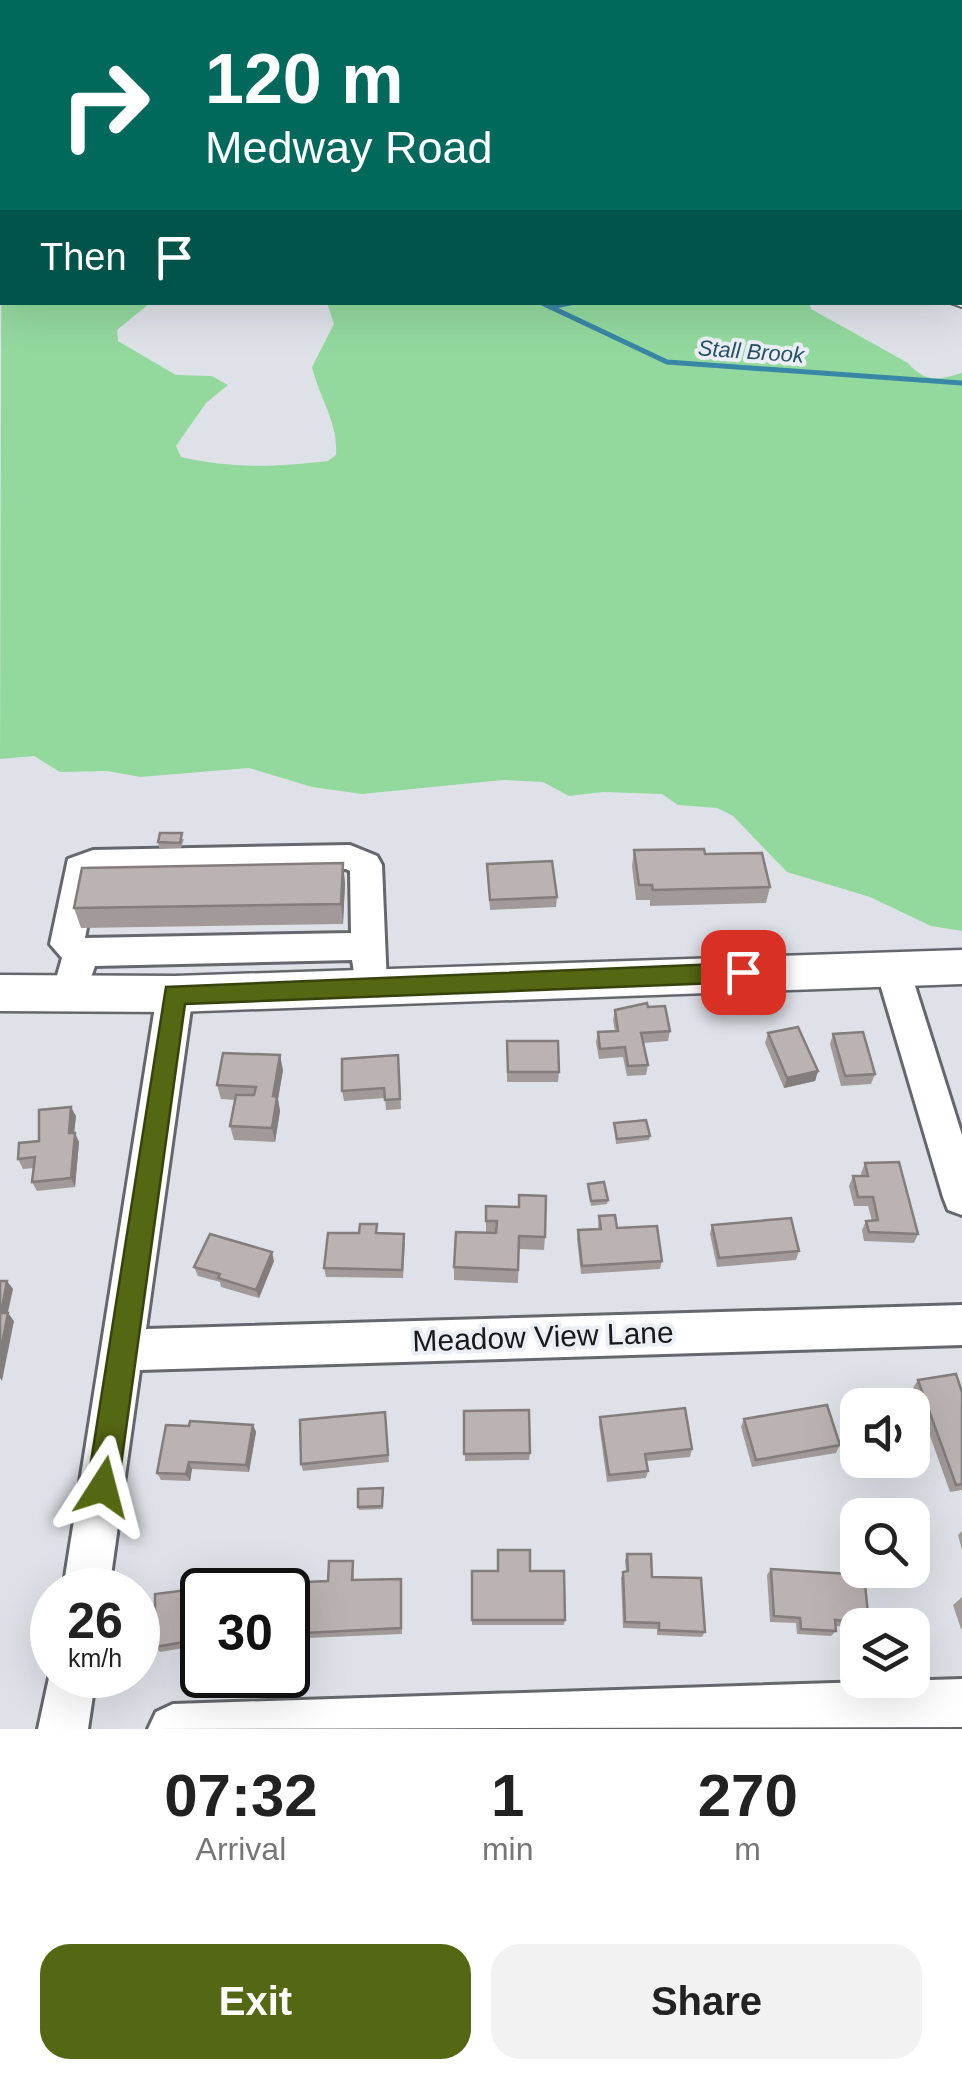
<!DOCTYPE html>
<style>
:root{--surface:#fff;--page:#f2f2f2;--text:#222;--muted:#767676;--accent:#546713}
body{margin:0;font-family:Helvetica,sans-serif;background:var(--page);color:var(--text);height:100vh;display:flex;flex-direction:column;font-size:38px;white-space:nowrap}
*{box-sizing:border-box;margin:0}
p{font-size:32px;color:var(--muted)}
.icon{flex:none;width:55px;height:55px;fill:none;stroke:currentColor;stroke-width:2;stroke-linecap:round;stroke-linejoin:round}
.map{position:relative;height:1729px;overflow:hidden}
.sheet{display:flex;flex-direction:column;background:var(--surface);flex:1}
.sheet>*{flex:none}
.top-card{position:absolute;left:0px;top:0px;width:962px;height:305px;box-shadow:0 10px 40px #0002;background:#00695c;color:#fff;overflow:hidden}
.tools{position:absolute;left:840px;top:1388px;display:grid;gap:20px}
.tools a{display:grid;place-items:center;width:90px;height:90px;border-radius:20px;background:var(--surface);box-shadow:0 10px 40px #0002;font-size:50px}
.speed{position:absolute;left:30px;top:1568px;display:flex;gap:20px;font-size:50px;font-weight:700;text-align:center}
.speed>*{display:grid;place-content:center;width:130px;height:130px;border-radius:50%;background:var(--surface);box-shadow:0 10px 40px #0002;line-height:1}
.speed small{font-size:25px;font-weight:400}
.speed .limit{border:5px solid #111;border-radius:15px;background:#fff;color:#111}
.pin{position:absolute;display:grid;place-items:center;width:85px;height:85px;color:#fff;margin:-42px;border-radius:20px;box-shadow:0 5px 15px #0006}
.me{position:absolute;width:110px;margin:-55px;rotate:9deg;stroke-linejoin:round;filter:drop-shadow(0 0 8px #0008)}
.turn{display:flex;align-items:center;gap:35px;height:210px;padding:0 40px;font-size:45px}
.turn .icon{width:130px;height:130px;stroke-width:2.5}
.turn b{display:block;font-size:70px;line-height:85px}
.then{display:flex;align-items:center;height:95px;padding:0 40px;background:#0003;gap:20px;font-size:38px}
.eta{display:flex;justify-content:space-evenly;align-items:center;height:170px;text-align:center}
.eta b{font-size:60px;font-weight:600;line-height:70px}
.cta{display:flex;gap:20px;margin-top:auto;padding:20px 40px}
.cta a{flex:1;height:115px;border-radius:30px;background:var(--accent);color:#fff;font-size:40px;font-weight:600;line-height:115px;text-align:center}
.cta a+a{background:var(--page);color:var(--text)}
.map>svg:first-child{display:block}
.green{fill:#93d99e}
.lines{fill:none;stroke-linecap:round;stroke-linejoin:round}
.stream{stroke:#3987a6;stroke-width:5}
.minor-casing{stroke:#64676c;stroke-width:6}
.major-casing{stroke:#64676c;stroke-width:5}
.highway-casing{stroke:#64676c;stroke-width:4}
.minor{fill:#fff;fill-rule:evenodd}
.major{fill:#fff;fill-rule:evenodd}
.highway{fill:#fff;fill-rule:evenodd}
.wall{fill:#a19a98}
.shaded-wall{fill:#837d7c}
.building{fill:#bbb3b1;stroke:#837d7c;stroke-width:2.5}
.route{fill:#546713;stroke:#37430c;stroke-width:2.5}
.labels{text-anchor:middle;stroke-width:8;stroke-linejoin:round;paint-order:stroke}
.far-water-label{font-size:22px;font-style:italic;fill:#255265;stroke:#ebeff5}
.near-street-label{font-size:30px;fill:#17191b;stroke:#ebeff5}
</style>
<div class="map">
<svg width="962" height="1729" viewBox="0 0 962 1729">
<rect width="100%" height="100%" fill="#dee2e8"/>
<path class="green" d="M2 25V302L150 303 117 330 118 341 176 375 212 376 228 385 206 403 176 446 181 457C236 469 272 467 328 461L336 455C338 421 320 400 312 367L334 324 327 303H810L811 309 908 363C926 383 938 380 962 373V931L931 926 870 897 787 872 733 816 717 808 678 805 662 794 603 792 569 796 543 782 503 780 362 794 312 787 249 768 140 777 107 771 60 772 34 756 0 759Z"/>
<g class="lines">
<g class="stream">
<polyline points="540,302 667,362 962,383"/>
<polyline points="550,307 575,302"/>
</g>
<g class="minor-casing">
<g id="minor">
<path d="M350 845 377 856 382 865 387 986 382 996 370 1000 358 996 352 960 95 966 82 1003 70 1007 58 1003 52 993 62 958 50 944 68 859 93 850ZM346 869 350 871 351 933 85 938 97 874Z"/>
<polygon points="892,953 904,957 909,967 962,1135 962,1215 948,1210 943,1197 875,967 880,957"/>
<polygon points="175,980 187,984 193,994 146,1329 962,1305 962,1345 140,1370 109,1590 63,1590 157,994 163,984"/>
<polygon points="52,1664 52,1675 96,1675 88,1729 38,1729"/>
<polygon points="962,1679 962,1727 148,1729 156,1712 173,1704"/>
</g>
</g>
<g class="major-casing">
<polygon id="major" points="962,950 962,984 175,1012 0,1011 0,975 175,976"/>
</g>
<g class="highway-casing">
<g id="highway">
<polygon points="462,0 488,0 489,2 463,2"/>
<polygon points="581,0 607,0 608,2 582,2"/>
<polygon points="960,202 962,203 962,221 960,220"/>
<polygon points="960,288 962,288 962,307 948,302 960,302"/>
</g>
</g>
<use href="#minor" class="minor"/>
<use href="#major" class="major"/>
<use href="#highway" class="highway"/>
</g>
<g class="wall">
<polygon points="184,839 181,848 159,848 158,842"/>
<polygon points="634,850 705,854 770,887 766,903 650,906 650,900 636,900 632,866"/>
<polygon points="343,863 345,884 343,924 81,928 74,908"/>
<polygon points="487,864 557,897 556,907 490,910"/>
<polygon points="648,1007 670,1031 668,1041 643,1043 648,1065 646,1075 627,1076 623,1057 599,1059 596,1042 598,1032 615,1031 613,1020 615,1010"/>
<polygon points="768,1033 818,1071 815,1081 784,1088 765,1043"/>
<polygon points="833,1034 875,1074 871,1084 841,1086 830,1044"/>
<polygon points="507,1041 559,1072 558,1082 507,1082"/>
<polygon points="398,1055 401,1109 386,1110 385,1098 344,1101 342,1091"/>
<polygon points="283,1070 278,1099 280,1111 275,1142 234,1140 230,1126 235,1100 221,1099 217,1085"/>
<polygon points="76,1116 74,1133 79,1142 75,1187 37,1191 32,1182 34,1168 23,1169 18,1159 39,1141"/>
<polygon points="614,1123 650,1136 649,1140 616,1144"/>
<polygon points="865,1163 918,1234 914,1243 864,1241 862,1230 866,1221 872,1221 868,1206 854,1206 849,1186 853,1176 862,1176 861,1173"/>
<polygon points="588,1184 608,1200 607,1204 591,1206"/>
<polygon points="486,1206 519,1207 545,1237 544,1250 519,1249 518,1283 454,1280 454,1267 486,1233"/>
<polygon points="599,1216 662,1261 660,1269 581,1274 577,1239 578,1230 598,1229"/>
<polygon points="712,1225 799,1251 796,1260 717,1267 710,1234"/>
<polygon points="378,1233 405,1243 403,1278 326,1277 324,1268"/>
<polygon points="274,1261 259,1298 221,1287 220,1282 198,1276 194,1267"/>
<polygon points="918,1380 962,1392 962,1490 950,1492 913,1388"/>
<polygon points="464,1411 530,1453 529,1460 465,1461"/>
<polygon points="385,1412 389,1462 303,1471 301,1464"/>
<polygon points="600,1417 692,1449 690,1457 646,1461 648,1471 646,1478 607,1482 599,1424"/>
<polygon points="744,1419 840,1445 836,1453 752,1467 741,1427"/>
<polygon points="253,1425 256,1432 249,1472 192,1469 190,1481 161,1480 157,1473 189,1426"/>
<polygon points="383,1488 383,1509 359,1510 358,1507"/>
<polygon points="847,1517 858,1517 858,1546 850,1547 844,1521"/>
<polygon points="962,1531 962,1550 958,1535"/>
<polygon points="627,1554 652,1577 705,1632 702,1637 657,1635 657,1629 623,1628 621,1578 623,1572 626,1571 625,1560"/>
<polygon points="353,1561 354,1580 401,1579 402,1634 307,1638 305,1633 328,1581"/>
<polygon points="771,1569 869,1623 867,1625 858,1625 858,1628 835,1626 836,1631 831,1636 797,1634 796,1623 770,1622 767,1575"/>
<polygon points="472,1571 530,1571 565,1620 564,1625 472,1625"/>
<polygon points="259,1581 262,1590 202,1590 202,1645 160,1652 155,1647 155,1594"/>
<polygon points="962,1597 962,1629 961,1629 953,1605"/>
</g>
<g class="shaded-wall">
<polygon points="343,863 345,884 343,924 341,904"/>
<polygon points="280,1055 283,1070 278,1099 280,1111 275,1142 272,1128 273,1096"/>
<polygon points="818,1071 815,1081 784,1088 787,1078"/>
<polygon points="71,1107 76,1116 73,1143 69,1133"/>
<polygon points="75,1133 79,1142 75,1187 71,1178"/>
<polygon points="272,1252 274,1261 259,1298 256,1290"/>
<polygon points="7,1281 13,1289 6,1321 1,1313"/>
<polygon points="8,1313 14,1321 2,1381 0,1378 0,1354"/>
<polygon points="253,1425 256,1432 249,1472 246,1465"/>
<polygon points="189,1462 192,1469 190,1481 186,1474"/>
</g>
<g class="building">
<polygon points="160,833 182,833 180,843 158,842"/>
<polygon points="704,849 705,854 762,853 770,887 653,890 652,885 639,885 634,850"/>
<polygon points="552,861 557,897 490,900 487,864"/>
<polygon points="343,863 341,904 74,908 82,868"/>
<polygon points="647,1003 648,1007 665,1006 670,1031 641,1033 648,1065 628,1066 625,1047 600,1049 598,1032 618,1031 615,1010"/>
<polygon points="798,1027 818,1071 787,1078 768,1033"/>
<polygon points="863,1032 875,1074 845,1076 833,1034"/>
<polygon points="507,1041 558,1041 559,1072 508,1072"/>
<polygon points="223,1053 280,1055 273,1096 277,1097 272,1128 230,1126 236,1095 254,1095 256,1087 217,1085"/>
<polygon points="398,1055 400,1099 385,1100 384,1088 342,1091 342,1059"/>
<polygon points="71,1107 69,1133 75,1133 71,1178 32,1182 35,1157 18,1159 19,1143 39,1141 39,1110"/>
<polygon points="646,1120 650,1136 617,1139 614,1123"/>
<polygon points="899,1162 918,1234 869,1232 866,1221 878,1220 873,1197 858,1197 853,1176 868,1176 865,1163"/>
<polygon points="604,1182 608,1200 591,1201 588,1184"/>
<polygon points="519,1195 546,1196 545,1237 519,1236 518,1270 454,1267 456,1232 496,1233 497,1221 486,1221 486,1206 519,1207"/>
<polygon points="615,1215 617,1228 657,1226 662,1261 582,1266 578,1230 601,1229 599,1216"/>
<polygon points="791,1218 799,1251 719,1258 712,1225"/>
<polygon points="360,1224 377,1224 376,1233 404,1234 402,1270 324,1268 328,1233 359,1233"/>
<polygon points="210,1234 272,1252 256,1290 218,1278 220,1274 194,1267"/>
<polygon points="0,1281 7,1281 1,1313 8,1313 0,1354"/>
<polygon points="956,1374 962,1392 962,1484 956,1485 918,1380"/>
<polygon points="827,1405 840,1445 756,1460 744,1419"/>
<polygon points="685,1408 692,1449 645,1454 648,1471 609,1475 600,1417"/>
<polygon points="529,1410 530,1453 464,1454 464,1411"/>
<polygon points="385,1412 388,1455 301,1464 300,1420"/>
<polygon points="190,1421 253,1425 246,1465 189,1462 186,1474 157,1473 166,1425 189,1426"/>
<polygon points="383,1488 382,1506 358,1507 358,1489"/>
<polygon points="847,1517 858,1517 858,1543 852,1543"/>
<polygon points="498,1550 530,1550 530,1571 564,1571 565,1620 472,1620 472,1571 498,1571"/>
<polygon points="627,1554 651,1554 652,1577 701,1578 705,1632 659,1630 659,1623 625,1622 623,1572 628,1571"/>
<polygon points="329,1561 353,1561 352,1580 401,1579 401,1628 305,1633 306,1582 328,1581"/>
<polygon points="771,1569 864,1575 869,1623 835,1620 836,1631 801,1629 800,1618 774,1616"/>
<polygon points="259,1581 259,1590 202,1590 202,1639 155,1647 155,1594"/>
</g>
<polygon class="route" points="743,963 755,972 743,982 185,1004 118,1487 114,1498 103,1503 92,1498 87,1487 166,987"/>
<g class="labels">
<g class="far-water-label">
<text transform="translate(751 351) rotate(4)" y="8">Stall Brook</text>
</g>
<g class="near-street-label">
<text transform="translate(543 1337) rotate(-2)" y="10">Meadow View Lane</text>
</g>
</g>
</svg>
<div class="tools">
<a><svg class="icon" aria-label="sound" viewBox="0 0 24 24"><path d="M4 9h4l5-4v14l-5-4H4zM17 9q2 3 0 6"/></svg></a>
<a><svg class="icon" aria-label="search" viewBox="0 0 24 24"><circle cx="10" cy="10" r="6"/><path d="M15 15l6 6"/></svg></a>
<a><svg class="icon" aria-label="layers" viewBox="0 0 24 24"><path d="M12 4l9 5-9 5-9-5zM3 14l9 5 9-5"/></svg></a>
</div>
<div class="speed"><div>26<small>km/h</small></div><div class="limit">30</div></div>
<div class="pin" style="left:743px;top:972px;background:#d93025"><svg class="icon" aria-label="arrive" viewBox="0 0 24 24"><path d="M6 21V4h12l-3 4 3 4H6"/></svg></div>
<svg class="me" style="left:103px;top:1487px" viewBox="-20 -20 40 40"><path d="M0-17L14 15 0 8-14 15z" fill="#546713" stroke="#fff" stroke-width="4"/></svg>
<div class="top-card">
<div class="turn"><svg class="icon" aria-label="right" viewBox="0 0 24 24"><path d="M7 20v-9h11M14 6l5 5-5 5"/></svg><div><b>120 m</b>Medway Road</div></div>
<div class="then">Then<svg class="icon" aria-label="arrive" viewBox="0 0 24 24"><path d="M6 21V4h12l-3 4 3 4H6"/></svg></div>
</div>
</div>
<section class="sheet">
<div class="eta">
<div><b>07:32</b><p>Arrival</p></div>
<div><b>1</b><p>min</p></div>
<div><b>270</b><p>m</p></div>
</div>
<div class="cta"><a>Exit</a><a>Share</a></div>
</section>
